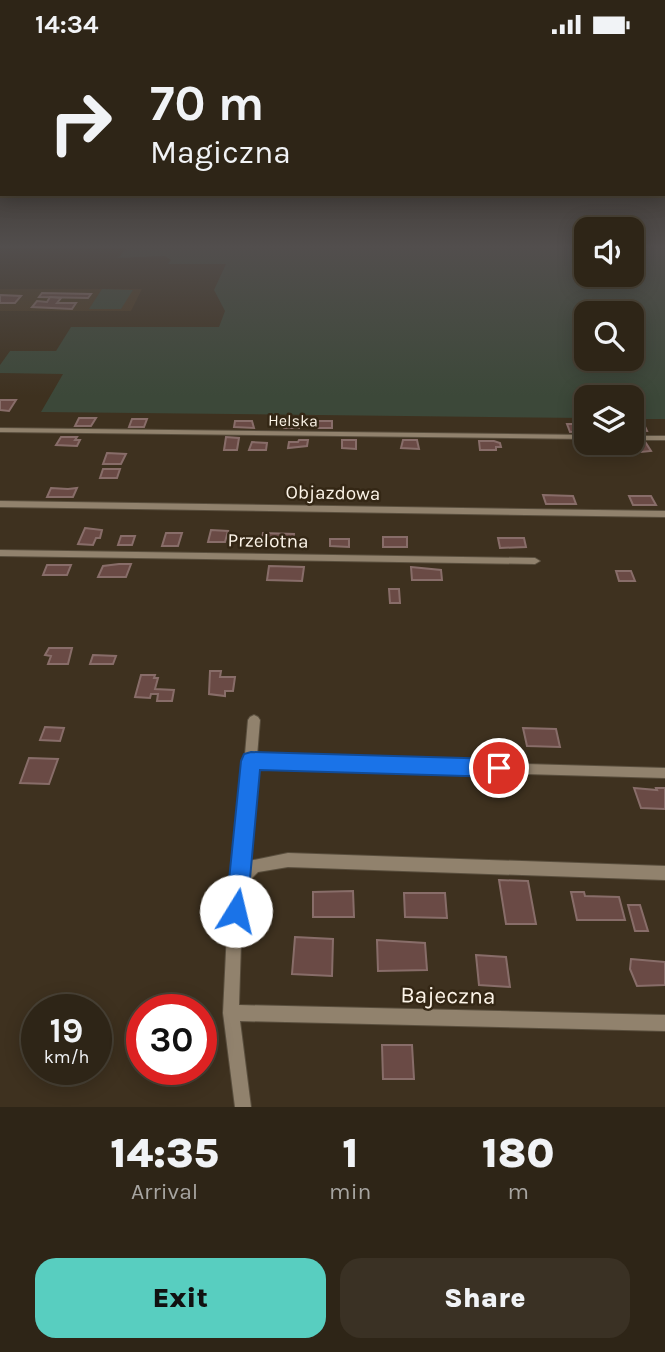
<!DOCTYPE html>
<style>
:root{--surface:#2e2517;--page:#3a3124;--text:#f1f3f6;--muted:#a7a5a1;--line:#494236;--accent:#58cec0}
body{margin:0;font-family:Karla,sans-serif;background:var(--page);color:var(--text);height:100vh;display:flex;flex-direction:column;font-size:26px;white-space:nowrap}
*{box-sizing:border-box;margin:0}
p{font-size:23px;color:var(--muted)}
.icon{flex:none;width:38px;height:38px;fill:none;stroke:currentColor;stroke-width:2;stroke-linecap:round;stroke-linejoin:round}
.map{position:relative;height:1058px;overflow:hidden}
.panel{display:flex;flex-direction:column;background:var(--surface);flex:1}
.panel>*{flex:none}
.banner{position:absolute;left:0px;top:0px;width:665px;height:147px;box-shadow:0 4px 18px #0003,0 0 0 2px var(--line);background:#2e2517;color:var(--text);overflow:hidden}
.controls{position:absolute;left:574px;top:168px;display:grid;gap:14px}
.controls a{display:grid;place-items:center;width:70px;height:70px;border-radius:14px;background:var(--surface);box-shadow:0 4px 18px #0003,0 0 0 2px var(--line);font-size:35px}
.speed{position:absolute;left:21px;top:945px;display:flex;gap:14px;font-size:35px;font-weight:700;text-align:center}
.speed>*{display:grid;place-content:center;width:91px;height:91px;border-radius:50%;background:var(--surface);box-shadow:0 4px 18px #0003,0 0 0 2px var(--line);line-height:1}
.speed small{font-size:18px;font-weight:400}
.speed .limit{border:10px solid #d22;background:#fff;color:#111}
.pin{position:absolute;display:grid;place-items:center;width:60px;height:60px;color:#fff;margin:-30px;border:4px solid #fff;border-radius:50%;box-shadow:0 2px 7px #0007}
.me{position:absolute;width:77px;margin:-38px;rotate:9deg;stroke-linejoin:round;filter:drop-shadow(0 0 5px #0008)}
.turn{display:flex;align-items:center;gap:24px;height:147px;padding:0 35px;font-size:32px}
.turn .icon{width:91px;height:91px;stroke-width:2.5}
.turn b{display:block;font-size:49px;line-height:60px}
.eta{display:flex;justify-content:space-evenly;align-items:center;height:119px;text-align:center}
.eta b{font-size:42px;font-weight:800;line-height:49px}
.action{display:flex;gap:14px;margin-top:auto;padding:14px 35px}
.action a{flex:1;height:80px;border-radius:21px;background:var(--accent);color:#111;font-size:28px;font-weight:800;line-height:80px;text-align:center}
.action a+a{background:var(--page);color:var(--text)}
.status{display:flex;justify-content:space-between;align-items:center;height:49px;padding:0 35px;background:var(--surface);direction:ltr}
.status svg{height:19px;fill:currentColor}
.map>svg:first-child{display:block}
.built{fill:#4c3a22}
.green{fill:#3c4839;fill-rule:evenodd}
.building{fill:#6a4a45;stroke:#886d69;stroke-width:2}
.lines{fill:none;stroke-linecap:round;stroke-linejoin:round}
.street-casing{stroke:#594e3d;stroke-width:2}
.street{fill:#91826d;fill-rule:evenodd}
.route{fill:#1a73e8;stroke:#114b97;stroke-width:2}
.labels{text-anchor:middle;stroke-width:5;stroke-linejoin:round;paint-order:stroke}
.far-street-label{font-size:16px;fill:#fcf4e8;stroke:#342715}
.street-label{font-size:19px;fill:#fcf4e8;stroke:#342715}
.near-street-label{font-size:23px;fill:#fcf4e8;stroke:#342715}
</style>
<div class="status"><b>14:34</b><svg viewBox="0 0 49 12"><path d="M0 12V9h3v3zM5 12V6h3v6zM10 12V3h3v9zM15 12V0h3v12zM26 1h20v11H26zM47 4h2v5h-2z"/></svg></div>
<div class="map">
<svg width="665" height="1058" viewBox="0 0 665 1058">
<rect width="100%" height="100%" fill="#3e311f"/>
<polygon class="built" points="0,240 142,240 131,262 0,262"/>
<g class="green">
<path d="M127 199H586V226H632V199H665V370H632V348H586V369L41 363 63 325 0 324V316L10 302H56L71 278H219L225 262 214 241 226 215H168L171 211 165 207 118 209ZM586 264H632V310H586Z"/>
<polygon points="102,240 133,241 121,260 89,260"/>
</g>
<g class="building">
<polygon points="42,244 91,245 88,249 39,248"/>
<polygon points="0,246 21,247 15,254 0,254"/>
<polygon points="50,248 61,249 57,254 76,254 72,260 32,258 37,252 47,253"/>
<polygon points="0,351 16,351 9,362 0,361"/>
<polygon points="79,369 96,369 91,377 75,377"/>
<polygon points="132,370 147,370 144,378 129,378"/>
<polygon points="286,370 300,372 299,379 284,379"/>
<polygon points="235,372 252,372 254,379 234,378"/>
<polygon points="318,372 332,372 332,379 318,379 315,376"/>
<polygon points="632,373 643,373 647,382 632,381"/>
<polygon points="567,375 586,375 586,382 570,383"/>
<polygon points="61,388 77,388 75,391 80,391 77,397 56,396"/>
<polygon points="226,388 239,389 237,401 224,401"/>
<polygon points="299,391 308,391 307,397 288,399 289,393 298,393"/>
<polygon points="342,391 356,391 356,400 342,399"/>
<polygon points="403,391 417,391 419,400 401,399"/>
<polygon points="634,391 644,391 651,402 641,403"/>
<polygon points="479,392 494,392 500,394 501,398 496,398 496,401 480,401"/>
<polygon points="252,393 267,394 266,401 249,401"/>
<polygon points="595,394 614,394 617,402 598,401"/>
<polygon points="107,404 126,405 121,415 103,415"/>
<polygon points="103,420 120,420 117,429 100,429"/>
<polygon points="51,439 68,440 77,439 73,448 47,448"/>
<polygon points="543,446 573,447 576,455 546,455"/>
<polygon points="629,447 651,447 656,456 633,456"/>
<polygon points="85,479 102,481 100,489 96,489 93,496 78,495"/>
<polygon points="211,481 228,482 225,493 208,493"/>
<polygon points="166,484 182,484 178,497 162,497"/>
<polygon points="263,484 294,485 293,497 261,496"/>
<polygon points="121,487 135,487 132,496 118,496"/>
<rect x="383" y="488" width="24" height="10"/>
<polygon points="498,489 524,489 526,498 500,499"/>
<polygon points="330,490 349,490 349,498 330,497"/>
<polygon points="119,515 131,515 126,528 98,528 103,517"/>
<polygon points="47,516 71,516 67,526 43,526"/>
<polygon points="269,517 304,518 302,532 267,531"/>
<polygon points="411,518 441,521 442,531 412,531"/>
<polygon points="616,522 631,522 635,532 619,532"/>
<polygon points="389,540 399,540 400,554 390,554"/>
<polygon points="49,599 72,599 68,615 48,615 51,607 45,606"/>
<polygon points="93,606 116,607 113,615 90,615"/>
<polygon points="210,622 221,622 220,628 235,628 233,642 225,642 225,647 209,645"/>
<polygon points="141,626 155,626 154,629 158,629 155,640 174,641 172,652 157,652 158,645 151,645 150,649 135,648"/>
<polygon points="45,678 64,679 60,692 40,691"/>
<polygon points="523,679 556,680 560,698 527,697"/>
<polygon points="29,709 58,710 49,735 20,734"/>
<polygon points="634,739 657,741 656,739 665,739 665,760 641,759"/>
<polygon points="499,831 528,832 536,875 506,875"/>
<polygon points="353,842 354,868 313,868 313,843"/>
<polygon points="571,843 584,843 585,847 619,848 625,871 577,871"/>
<polygon points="404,844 445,844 447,869 405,868"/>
<polygon points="628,856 640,856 648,882 635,882"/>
<polygon points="295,888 333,890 332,927 292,925"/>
<polygon points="377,891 425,894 427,921 378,922"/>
<polygon points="476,906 506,908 510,938 479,936"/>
<polygon points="631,910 665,913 665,936 637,937 630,920"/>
<polygon points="382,996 412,996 414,1030 383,1030"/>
</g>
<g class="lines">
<g class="street-casing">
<g id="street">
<polygon points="0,379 586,386 586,390 0,383"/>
<rect x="632" y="387" width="33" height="4"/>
<polygon points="0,452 665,462 665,468 0,458"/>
<polygon points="0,501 535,509 540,512 535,515 0,507"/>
<polygon points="254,666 258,668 260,671 257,707 665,719 665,729 256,717 249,812 288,804 665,817 665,831 288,818 258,823 247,834 242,862 239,956 665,966 665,982 240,972 251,1058 235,1058 223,964 228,862 234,831 248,671 250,668"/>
</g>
</g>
<use href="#street" class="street"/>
</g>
<linearGradient id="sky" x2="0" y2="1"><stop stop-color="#221b11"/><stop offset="0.57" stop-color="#524e4d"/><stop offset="1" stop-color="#524e4d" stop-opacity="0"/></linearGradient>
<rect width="665" height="347" fill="url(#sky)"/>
<polygon class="route" points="251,703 499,710 506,713 509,719 506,725 499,728 260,721 247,862 244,870 236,873 227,870 224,862 229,831 241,712 244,705"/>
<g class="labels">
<g class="far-street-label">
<text transform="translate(293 371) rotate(1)" y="6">Helska</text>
</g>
<g class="street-label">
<text transform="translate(333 443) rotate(1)" y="7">Objazdowa</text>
<text transform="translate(268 491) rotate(1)" y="7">Przelotna</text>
</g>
<g class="near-street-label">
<text transform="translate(448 946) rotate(1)" y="8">Bajeczna</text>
</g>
</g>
</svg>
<div class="controls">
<a><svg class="icon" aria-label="sound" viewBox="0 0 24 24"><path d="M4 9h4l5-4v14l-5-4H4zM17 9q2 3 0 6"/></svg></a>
<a><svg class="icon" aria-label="search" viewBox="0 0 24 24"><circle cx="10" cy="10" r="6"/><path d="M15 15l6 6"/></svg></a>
<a><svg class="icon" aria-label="layers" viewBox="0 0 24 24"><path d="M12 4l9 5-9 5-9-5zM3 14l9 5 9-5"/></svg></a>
</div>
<div class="speed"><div>19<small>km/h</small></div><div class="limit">30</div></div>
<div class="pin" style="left:499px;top:719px;background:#d93025"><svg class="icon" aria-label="arrive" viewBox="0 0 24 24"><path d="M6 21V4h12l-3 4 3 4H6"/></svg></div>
<svg class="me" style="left:236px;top:862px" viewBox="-20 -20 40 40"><circle r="19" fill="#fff"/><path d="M0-13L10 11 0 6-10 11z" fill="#1a73e8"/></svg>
<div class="banner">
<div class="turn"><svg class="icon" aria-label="right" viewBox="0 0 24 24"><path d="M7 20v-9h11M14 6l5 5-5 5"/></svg><div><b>70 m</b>Magiczna</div></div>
</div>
</div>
<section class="panel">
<div class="eta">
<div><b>14:35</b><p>Arrival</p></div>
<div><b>1</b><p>min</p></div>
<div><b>180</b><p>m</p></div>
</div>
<div class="action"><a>Exit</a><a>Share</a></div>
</section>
